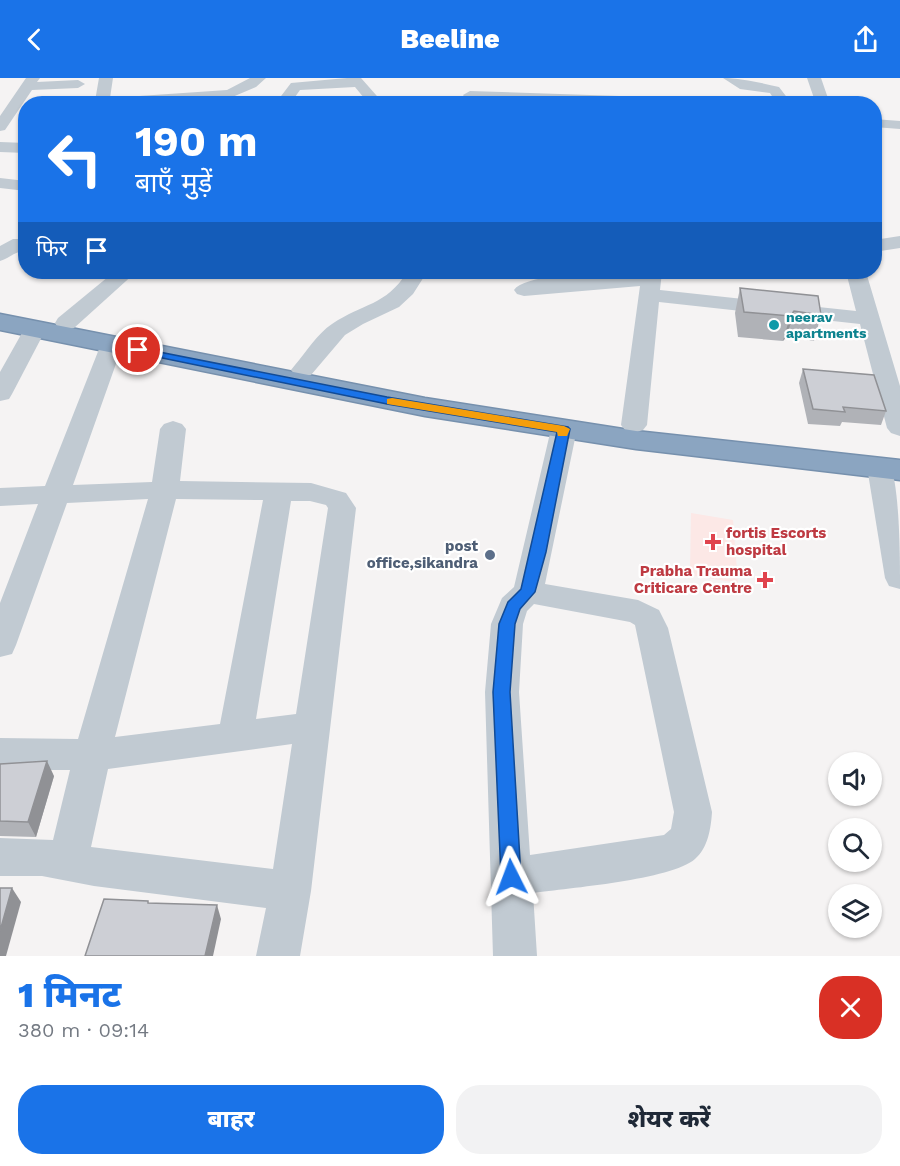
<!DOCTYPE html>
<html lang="hi">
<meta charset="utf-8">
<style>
:root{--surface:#fff;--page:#f2f2f3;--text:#1f2937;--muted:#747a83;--accent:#1a73e8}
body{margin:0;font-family:"Work Sans","Noto Sans Devanagari",sans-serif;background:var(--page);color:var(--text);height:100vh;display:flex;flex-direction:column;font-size:22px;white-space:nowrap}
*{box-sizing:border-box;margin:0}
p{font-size:20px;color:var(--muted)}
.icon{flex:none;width:33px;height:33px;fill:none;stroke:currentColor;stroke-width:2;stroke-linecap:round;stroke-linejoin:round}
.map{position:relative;height:878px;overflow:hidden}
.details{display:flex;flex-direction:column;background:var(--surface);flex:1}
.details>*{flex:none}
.guide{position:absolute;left:18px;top:18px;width:864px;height:183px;border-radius:24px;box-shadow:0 2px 4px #0004;background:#1a73e8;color:#fff;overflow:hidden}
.buttons{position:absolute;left:828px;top:674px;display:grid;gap:12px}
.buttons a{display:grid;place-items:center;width:54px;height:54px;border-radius:50%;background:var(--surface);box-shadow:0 2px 4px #0004;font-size:30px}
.pin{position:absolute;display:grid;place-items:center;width:51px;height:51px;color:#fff;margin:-26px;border:3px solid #fff;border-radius:50%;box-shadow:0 2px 6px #0007}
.me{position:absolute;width:66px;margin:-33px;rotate:357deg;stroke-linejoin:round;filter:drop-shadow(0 0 4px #0008)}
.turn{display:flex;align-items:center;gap:21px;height:126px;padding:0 18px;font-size:27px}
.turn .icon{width:78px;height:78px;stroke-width:2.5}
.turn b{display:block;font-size:42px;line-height:51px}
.then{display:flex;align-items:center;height:57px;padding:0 18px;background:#0003;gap:12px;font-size:22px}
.round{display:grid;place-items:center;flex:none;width:63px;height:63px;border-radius:24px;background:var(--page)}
.headline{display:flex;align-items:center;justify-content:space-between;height:102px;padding:0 18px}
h1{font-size:36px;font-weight:800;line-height:45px;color:var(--accent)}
.button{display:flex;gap:12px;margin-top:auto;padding:12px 18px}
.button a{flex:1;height:69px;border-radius:24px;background:var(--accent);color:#fff;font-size:24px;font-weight:800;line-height:69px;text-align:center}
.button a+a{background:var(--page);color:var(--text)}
header{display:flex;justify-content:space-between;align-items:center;height:78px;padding:0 18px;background:var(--accent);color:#fff;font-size:27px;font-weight:800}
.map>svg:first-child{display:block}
.medical{fill:#fce8e6}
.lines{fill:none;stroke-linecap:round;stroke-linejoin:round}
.highway-casing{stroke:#7690ad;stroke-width:3}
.minor{fill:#c1cad2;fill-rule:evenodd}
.highway{fill:#8ba5c1;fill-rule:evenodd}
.wall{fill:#b0b2b7}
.shaded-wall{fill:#909195}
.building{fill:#cdcfd5;stroke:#909195;stroke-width:1.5}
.route{fill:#1a73e8;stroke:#114b97;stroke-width:1.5}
.slow{fill:#f59e0b}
.culture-dot{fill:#0f9aa8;stroke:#fff;stroke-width:2}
.health-dot{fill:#e0444e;stroke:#fff;stroke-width:2}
.service-dot{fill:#5c6f8a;stroke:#fff;stroke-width:2}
.labels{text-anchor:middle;stroke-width:4.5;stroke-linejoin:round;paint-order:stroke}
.far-culture-label{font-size:14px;font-weight:bold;fill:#0d838f;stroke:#fff;text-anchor:start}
.health-label{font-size:15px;font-weight:bold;fill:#be3a42;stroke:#fff;text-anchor:start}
.service-label{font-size:15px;font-weight:bold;fill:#4e5e75;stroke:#fff;text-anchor:end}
</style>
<header><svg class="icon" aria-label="back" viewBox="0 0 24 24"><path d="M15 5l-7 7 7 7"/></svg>Beeline<svg class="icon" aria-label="share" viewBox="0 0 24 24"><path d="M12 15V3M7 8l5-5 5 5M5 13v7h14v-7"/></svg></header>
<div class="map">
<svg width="900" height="878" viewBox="0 0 900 878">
<rect width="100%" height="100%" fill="#f5f3f3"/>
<polygon class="medical" points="691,435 733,442 738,505 690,497"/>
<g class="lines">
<g class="highway-casing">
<polygon id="highway" points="0,236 425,320 636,353 900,382 900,402 636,371 425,338 0,252"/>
</g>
<g class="minor">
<polygon points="26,0 40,0 37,4 78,2 85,6 78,10 32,12 5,52 0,53 0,38"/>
<polygon points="99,0 113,0 110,20 227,12 250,0 266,0 256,9 230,20 151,26 97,26 95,23"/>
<polygon points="347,0 361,0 384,26 369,26 355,9 300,12 290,26 275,26 291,5"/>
<path d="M723 0C740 0 762 5 779 9L792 26H777L770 15 740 11Z"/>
<polygon points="807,0 821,0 830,26 816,26"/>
<polygon points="470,13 738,22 745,26 598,26 465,20 463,17"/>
<polygon points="874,41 900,43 900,51 874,49"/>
<polygon points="0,64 26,65 26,75 0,74"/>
<polygon points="0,100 26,103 26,113 0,110"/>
<polygon points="900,158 900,170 874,174 874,162"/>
<path d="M13 161H26V173C15 173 10 180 0 183V168Z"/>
<polygon points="114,194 136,194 74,250 66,252 58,250 55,245 58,240"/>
<path d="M407 194H427L413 216 399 229 363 246 345 257 311 297 303 299 295 297 291 292 295 287C306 274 318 255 332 246 363 225 386 228 407 194Z"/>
<path d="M604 194H662L660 212 856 233 846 194H866L900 308V358L891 355 887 350 860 246 659 224 647 347 643 352 634 355 625 352 621 347 640 208 524 218 517 216 514 212C524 197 585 196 604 194Z"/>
<polygon points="35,244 43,246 46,251 12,316 9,321 0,323 0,294 27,246"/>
<path d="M112 259 120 261 123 266 73 407 152 404 160 351 164 346 173 343 182 346 186 351 180 403 311 405 346 415 356 430 311 813 300 878H256L266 830 94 808 42 798H0V760L53 762 70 692H0V660L78 661 148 421 67 425 16 567 12 576 0 579V525L38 426 0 428V410L45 408 101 266 104 261ZM176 421 263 422 220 646 115 659ZM291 423H310L326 427 328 430 296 636 256 641ZM292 666 273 791 91 769 108 691Z"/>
<path d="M564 343 573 346 577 351 545 506 638 522 659 532 668 550 712 734C711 750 708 770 695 781 671 802 568 810 533 815L537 878H493L485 614 491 546 502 520 514 509 551 351 555 346ZM534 526 630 544 635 547 674 734 671 751 664 757 530 777 519 614 523 546 527 533Z"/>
<path d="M880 381 889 383C900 408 900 479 900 511L889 508 885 500 867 389 871 383Z"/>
</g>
<use href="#highway" class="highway"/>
</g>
<g class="wall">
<polygon points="740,210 821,237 814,263 787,258 783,263 738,259 735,235"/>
<polygon points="803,291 886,333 881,347 842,344 840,348 808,346 799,305"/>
<polygon points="0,686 54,698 36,759 0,758"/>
</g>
<g class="shaded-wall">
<polygon points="794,233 787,258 783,263 790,238"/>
<polygon points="47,683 54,698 36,759 28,744"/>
<polygon points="12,810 21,824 6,878 0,878 0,853"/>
<polygon points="217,827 221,841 213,878 205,878"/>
</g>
<g class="building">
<polygon points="740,210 818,218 821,237 794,233 790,238 744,234"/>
<polygon points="803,291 874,297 886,333 843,329 845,334 813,331"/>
<polygon points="47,683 28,744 0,743 0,686"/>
<polygon points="0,810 12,810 0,853"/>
<polygon points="104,821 148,823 148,825 217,827 205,878 85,878"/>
</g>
<polygon class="route" points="134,269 387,319 568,349 570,351 546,474 535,514 520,531 515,546 510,614 521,799 518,805 511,808 504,805 501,799 493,614 499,546 508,524 521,511 557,354 387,326 138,275 134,274"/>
<polygon class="slow" points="392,320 564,348 570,351 567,358 558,358 557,354 387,326 387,321"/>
<circle class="culture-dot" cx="774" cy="247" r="6"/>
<g class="health-dot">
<path d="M710 455h6v6h6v6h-6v6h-6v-6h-6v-6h6z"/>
<path d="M762 493h6v6h6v6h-6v6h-6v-6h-6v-6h6z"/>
</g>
<circle class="service-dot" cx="490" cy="477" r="6"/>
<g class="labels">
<g class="far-culture-label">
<text x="786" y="244">neerav<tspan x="786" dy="16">apartments</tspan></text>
</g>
<g class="health-label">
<text x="726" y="460">fortis Escorts<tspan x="726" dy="17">hospital</tspan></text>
<text x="752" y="498" text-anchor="end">Prabha Trauma<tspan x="752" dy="17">Criticare Centre</tspan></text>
</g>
<g class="service-label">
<text x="478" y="473">post<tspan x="478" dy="17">office,sikandra</tspan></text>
</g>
</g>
</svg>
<div class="buttons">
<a><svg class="icon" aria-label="sound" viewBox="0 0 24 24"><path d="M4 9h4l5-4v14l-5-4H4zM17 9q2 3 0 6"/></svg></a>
<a><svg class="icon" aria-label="search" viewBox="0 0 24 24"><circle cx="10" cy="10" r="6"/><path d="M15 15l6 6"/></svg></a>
<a><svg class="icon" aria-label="layers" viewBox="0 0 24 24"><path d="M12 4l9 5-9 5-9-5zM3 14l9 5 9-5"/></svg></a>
</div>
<div class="pin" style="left:138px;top:272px;background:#d93025"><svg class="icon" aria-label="arrive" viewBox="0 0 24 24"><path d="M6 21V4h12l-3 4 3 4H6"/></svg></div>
<svg class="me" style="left:511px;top:799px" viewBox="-20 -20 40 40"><path d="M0-17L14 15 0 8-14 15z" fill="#1a73e8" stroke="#fff" stroke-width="4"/></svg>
<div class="guide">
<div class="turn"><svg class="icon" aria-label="left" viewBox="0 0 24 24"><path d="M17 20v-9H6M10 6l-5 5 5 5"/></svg><div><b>190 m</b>बाएँ मुड़ें</div></div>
<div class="then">फिर<svg class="icon" aria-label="arrive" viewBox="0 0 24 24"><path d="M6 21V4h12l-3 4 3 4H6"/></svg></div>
</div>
</div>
<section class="details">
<div class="headline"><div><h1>1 मिनट</h1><p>380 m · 09:14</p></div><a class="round" style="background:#d93025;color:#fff"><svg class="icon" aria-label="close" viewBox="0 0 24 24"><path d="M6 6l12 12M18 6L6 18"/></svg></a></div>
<div class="button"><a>बाहर</a><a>शेयर करें</a></div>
</section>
